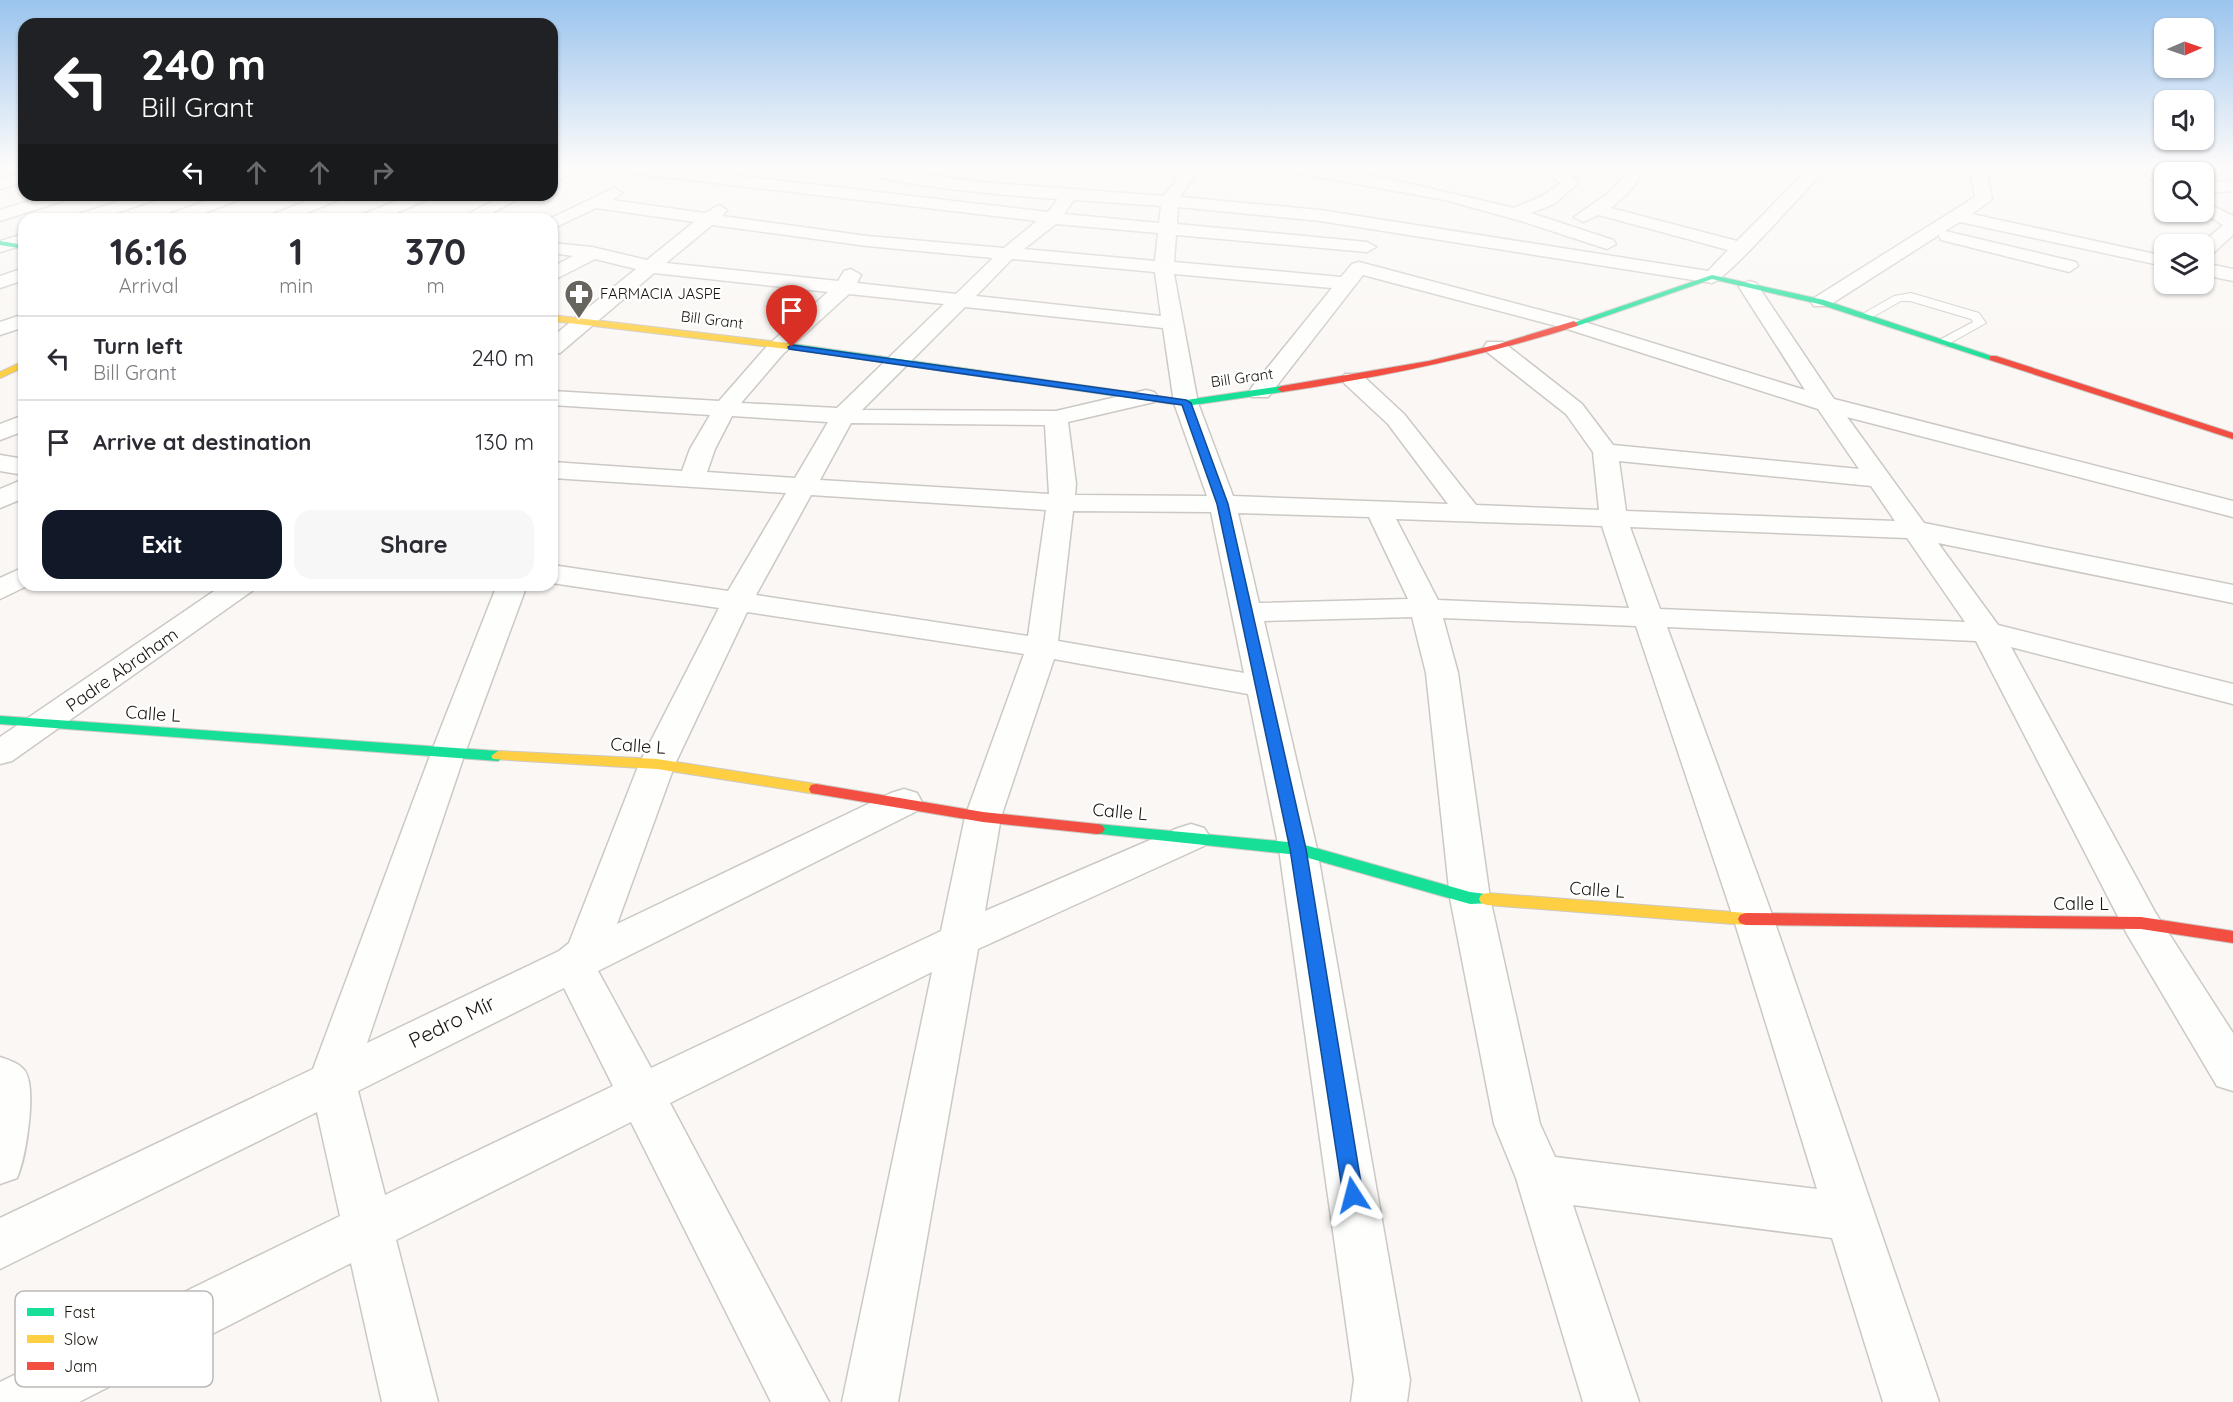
<!DOCTYPE html>
<meta charset="utf-8">
<style>
:root{--surface:#fff;--page:#f7f7f7;--text:#2b2b33;--muted:#7c7c81;--line:#e1e1e2;--accent:#111827}
body{margin:0;font-family:Quicksand,sans-serif;background:var(--page);color:var(--text);height:100vh;display:flex;flex-direction:column;font-size:22px;white-space:nowrap}
*{box-sizing:border-box;margin:0}
p{font-size:20px;color:var(--muted)}
.icon{flex:none;width:33px;height:33px;fill:none;stroke:currentColor;stroke-width:2;stroke-linecap:round;stroke-linejoin:round}
.map{position:relative;flex:1;overflow:hidden}
.panel{position:absolute;left:18px;top:213px;width:540px;height:378px;display:flex;flex-direction:column;background:var(--surface);border-radius:18px;box-shadow:0 2px 4px #0004}
.panel>*{flex:none}
.top-card{position:absolute;left:18px;top:18px;width:540px;height:183px;border-radius:18px;box-shadow:0 2px 4px #0004;background:#202124;color:#fff;overflow:hidden}
.needle{width:39px;rotate:88deg}
.buttons{position:absolute;left:2154px;top:18px;display:grid;gap:12px}
.buttons a{display:grid;place-items:center;width:60px;height:60px;border-radius:12px;background:var(--surface);box-shadow:0 2px 4px #0004;font-size:30px}
.pin{position:absolute;display:grid;place-items:center;width:51px;height:51px;color:#fff;margin:-62px -26px;border-radius:50% 50% 50% 0;rotate:-45deg;box-shadow:0 0 6px #0007}
.pin .icon{rotate:45deg}
.me{position:absolute;width:66px;margin:-33px;rotate:351deg;stroke-linejoin:round;filter:drop-shadow(0 0 4px #0008)}
.turn{display:flex;align-items:center;gap:21px;height:126px;padding:0 24px;font-size:27px}
.turn .icon{width:78px;height:78px;stroke-width:2.5}
.turn b{display:block;font-size:42px;line-height:51px}
.lanes{display:flex;align-items:center;height:57px;padding:0 24px;background:#0003;justify-content:center;gap:30px;direction:ltr}
.lanes .off{opacity:.35}
.eta{display:flex;justify-content:space-evenly;align-items:center;height:102px;text-align:center}
.eta b{font-size:36px;font-weight:700;line-height:42px}
.action{display:flex;gap:12px;margin-top:auto;padding:12px 24px}
.action a{flex:1;height:69px;border-radius:18px;background:var(--accent);color:#fff;font-size:24px;font-weight:700;line-height:69px;text-align:center}
.action a+a{background:var(--page);color:var(--text)}
ul{padding:0;list-style:none}
li{display:flex;align-items:center;gap:18px;height:84px;padding:0 24px;border-top:2px solid var(--line)}
li div{flex:1}
li b{display:block;font-size:22px}
li em{font-style:normal}
.map>svg:first-child{display:block}
.lines{fill:none;stroke-linecap:round;stroke-linejoin:round}
.lane-casing{stroke:#ccc9c4;stroke-width:2}
.street-casing{stroke:#ccc9c4;stroke-width:3}
.fast-casing{stroke:#ccc9c4;stroke-width:2}
.slow-casing{stroke:#ccc9c4;stroke-width:2}
.jam-casing{stroke:#ccc9c4;stroke-width:2}
.lane{fill:#fefefd;fill-rule:evenodd}
.street{fill:#fefefd;fill-rule:evenodd}
.fast{fill:#16e098;fill-rule:evenodd}
.slow{fill:#ffcf43;fill-rule:evenodd}
.jam{fill:#f24e42;fill-rule:evenodd}
.route{fill:#1a73e8;stroke:#114b97;stroke-width:1.5}
.labels{text-anchor:middle;stroke-width:4.5;stroke-linejoin:round;paint-order:stroke}
.far-poi-label{font-size:15px;fill:#1a150e;stroke:#fff;text-anchor:start}
.far-street-label{font-size:15px;fill:#1a150e;stroke:#fff}
.street-label{font-size:18px;fill:#1a150e;stroke:#fff}
.near-street-label{font-size:21px;fill:#1a150e;stroke:#fff}
.key{fill:#fff;stroke:#bab9b7;stroke-width:1.5}
.key-label{font-size:16px;fill:#1a150e}
</style>
<div class="map">
<svg width="2233" height="1402" viewBox="0 0 2233 1402">
<rect width="100%" height="100%" fill="#faf7f4"/>
<g class="lines">
<g class="lane-casing">
<polygon id="lane" points="1911,293 1979,313 1986,323 1945,346 1939,342 1941,339 1973,322 1971,319 1910,301 1901,301 1869,319 1859,316 1894,296"/>
</g>
<g class="street-casing">
<g id="street">
<polygon points="568,165 588,165 552,184 552,173"/>
<path d="M597 165H647L1048 212 1058 199C1030 197 879 186 866 170L868 165H884L883 168 978 182 1164 196 1187 165H1202L1180 197 1320 210 1708 271 1728 250 1599 215 1583 222 1574 217 1610 192 1634 165H1649L1629 192 1611 208 1737 241 1808 169H1820L1822 172 1820 175C1803 193 1727 279 1712 283L1320 221 1178 207 1177 224 1367 242 1376 247 1367 252 1176 235 1174 262 1341 277 1352 264 1359 262 1578 320 1805 390 1739 287 1749 281 1756 283 1834 399 2233 501V517L1847 417 1924 523 2233 585V603L1938 543 1998 625 2233 684V704L2011 647 2155 912 2233 1033V1091L2217 1086 2127 934 1976 641 1667 627 1774 920 1939 1402H1883L1832 1238 1573 1205 1639 1402H1583L1516 1178 1494 1124 1450 898 1426 673 1412 617 1264 621 1317 849 1410 1380 1407 1402H1351L1354 1380 1279 849 1248 694 1054 659 1001 817 985 911 1178 828 1191 824 1204 828 1210 837 1204 846 978 949 898 1402H842L932 972 670 1103 829 1402H771L631 1122 396 1240 438 1402H382L351 1263 79 1402H0V1382L340 1216 317 1112 0 1269V1218L313 1069 431 753 497 585H527L465 753 367 1043 559 951 569 943 639 764 719 608 552 583V565L728 591 786 493 552 478V462L682 471 690 449 710 415 552 405V391L719 401 768 345 828 292 654 273 560 353 552 354V337L636 269 595 259 552 281V267L573 256 552 253V243L592 247 647 260 694 222 596 208 552 229V219H549L614 188 622 193 612 200 705 213 719 205 727 210 722 216 867 236 1004 248 1037 221 604 170ZM1074 200 1161 206 1159 223 1064 214ZM1056 224 1158 233 1155 261 1024 249ZM712 225 867 246 993 258 956 294 857 283 861 275 851 269 844 271 838 281 666 263ZM1012 259 1155 272 1161 316 976 296ZM1174 274 1332 288 1252 387 1249 392 1252 397H1268L1363 275 1564 328 1818 409 1859 469 1613 445 1582 404 1503 342H1487L1484 347 1487 352 1566 414 1593 452 1599 510 1476 505 1404 414 1361 374H1345L1342 379 1345 384 1388 424 1448 504 1233 496 1198 403ZM849 294 944 304 837 408 741 403 783 354ZM965 307 1163 328 1174 403 1207 496 1075 495 1076 484 1068 422 1154 402 1158 397 1154 392 1146 390 1056 411 862 410ZM732 416 828 422 795 478 707 472 715 449ZM851 423 1045 425 1049 494 820 480ZM1619 461 1871 486 1895 521 1626 511ZM811 495 1046 510 1028 636 756 595ZM1073 511 1211 512 1244 673 1058 641ZM1238 513 1369 517 1408 599 1259 603ZM1396 519 1602 526 1629 608 1438 600ZM1630 527 1907 538 1965 622 1660 609ZM747 612 1024 654 965 817 941 931 651 1068 598 971 917 811 922 802 917 793 904 789 891 793 617 924 675 764ZM1443 618 1636 626 1734 920 1817 1189 1555 1157 1540 1124 1490 898 1458 673ZM564 988 613 1086 385 1195 358 1091Z"/>
<path d="M1273 165H1315L1363 173 1514 208 1542 196 1561 183 1535 165C1553 165 1566 167 1578 183L1554 204 1531 213 1613 240 1616 244 1607 249 1521 221 1445 200 1280 170Z"/>
<path d="M1969 165H2103C2091 178 2006 171 1986 170L1992 199 1972 214 2164 256V266L1960 222 1945 231 2076 262 2078 266 2069 272 1941 240 1939 235 1828 306H1814L1811 302 1814 298 1975 197Z"/>
<polygon points="2135,165 2152,165 2164,175 2164,188 2158,186"/>
<polygon points="24,172 24,182 0,189 0,179"/>
<polygon points="2233,181 2233,191 2204,193 2204,183"/>
<polygon points="49,195 74,195 72,198 0,221 0,210"/>
<polygon points="138,195 162,195 160,198 99,219 73,219 76,215"/>
<polygon points="222,195 245,195 243,198 189,219 164,219 167,215"/>
<polygon points="322,195 345,195 343,198 292,219 268,219 271,215"/>
<polygon points="411,195 433,195 431,198 382,219 358,219 361,215"/>
<polygon points="505,195 526,195 481,219 458,219"/>
<polygon points="2204,201 2233,216 2233,235 2210,256 2204,257 2201,244 2223,225 2201,212 2204,212"/>
<polygon points="24,234 24,245 0,252 0,241"/>
<polygon points="2204,263 2233,269 2233,281 2204,275"/>
<polygon points="24,268 24,280 0,288 0,276"/>
<polygon points="24,314 24,327 0,335 0,322"/>
<polygon points="24,415 24,431 0,440 0,424"/>
<polygon points="0,455 24,459 24,475 0,471"/>
<polygon points="24,479 24,498 0,508 0,489"/>
<polygon points="24,567 24,585 29,585 0,599 0,578"/>
<polygon points="223,585 257,585 252,591 12,761 0,764 0,737"/>
<path d="M0 1057C9 1060 19 1063 25 1071 37 1089 26 1158 17 1178L0 1184Z"/>
</g>
</g>
<g class="fast-casing">
<g id="fast">
<polygon points="0,241 24,245 24,249 0,245"/>
<polygon points="1712,275 1824,300 1997,358 1990,360 1819,304 1712,279 1577,326 1570,324"/>
<polygon points="787,343 1186,400 1282,386 1287,389 1282,392 1186,406 784,348 784,344"/>
<polygon points="0,716 498,751 505,756 498,761 0,724"/>
<polygon points="1097,824 1298,843 1470,892 1493,895 1495,899 1493,903 1470,904 1298,855 1092,833 1089,829 1092,825"/>
</g>
</g>
<g class="slow-casing">
<g id="slow">
<polygon points="552,315 787,343 791,346 787,349 552,321"/>
<polygon points="24,361 24,367 0,378 0,372"/>
<polygon points="498,751 657,759 816,784 821,785 823,789 821,793 816,794 657,769 493,759 491,756"/>
<polygon points="1487,893 1746,913 1752,915 1754,919 1752,923 1746,925 1487,905 1481,903 1479,899 1481,895"/>
</g>
</g>
<g class="jam-casing">
<g id="jam">
<path d="M1574 321 1578 324 1577 326C1480 357 1382 377 1282 392L1277 389 1282 386 1429 361 1499 344Z"/>
<polygon points="1990,356 1996,356 2233,433 2233,439 1990,360"/>
<polygon points="816,784 983,812 1097,824 1102,825 1105,829 1102,833 1097,834 983,822 811,793 809,789 811,785"/>
<polygon points="1746,913 2141,917 2233,931 2233,943 2141,929 1746,925 1740,923 1738,919 1740,915"/>
</g>
</g>
<use href="#lane" class="lane"/>
<use href="#street" class="street"/>
<use href="#fast" class="fast"/>
<use href="#slow" class="slow"/>
<use href="#jam" class="jam"/>
</g>
<linearGradient id="sky" x2="0" y2="1"><stop stop-color="#9bc4ee"/><stop offset="0.46" stop-color="#fdfbfa"/><stop offset="1" stop-color="#fdfbfa" stop-opacity="0"/></linearGradient>
<rect width="2233" height="362" fill="url(#sky)"/>
<polygon class="route" points="792,345 1186,400 1191,403 1228,504 1306,849 1363,1195 1360,1202 1353,1205 1346,1202 1343,1195 1290,849 1217,504 1182,405 789,349 788,347"/>
<defs>
<g id="pharmacy-pin" transform="scale(1.5)"><path d="M0 17L-7.5 6A9.5 9.5 0 1 1 7.5 6Z" fill="#68645e" stroke="#fff"/><path d="M-2-6h4v4h4v4h-4v4h-4v-4h-4v-4h4Z" fill="#fff"/></g>
</defs>
<g fill-rule="evenodd">
<use href="#pharmacy-pin" x="579" y="294"/>
</g>
<g class="labels">
<g class="far-poi-label">
<text x="600" y="299">FARMACIA JASPE</text>
</g>
<g class="far-street-label">
<text transform="translate(712 320) rotate(7)" y="5">Bill Grant</text>
<text transform="translate(1242 378) rotate(-8)" y="5">Bill Grant</text>
</g>
<g class="street-label">
<text transform="translate(122 670) rotate(-35)" y="6">Padre Abraham</text>
<text transform="translate(153 714) rotate(4)" y="6">Calle L</text>
<text transform="translate(638 746) rotate(4)" y="6">Calle L</text>
<text transform="translate(1120 812) rotate(5)" y="6">Calle L</text>
<text transform="translate(1597 890) rotate(4)" y="6">Calle L</text>
<text x="2081" y="910">Calle L</text>
</g>
<g class="near-street-label">
<text transform="translate(452 1022) rotate(-26)" y="7">Pedro Mír</text>
</g>
</g>
<rect x="15" y="1291" width="198" height="96" rx="9" class="key"/>
<rect x="27" y="1308" width="27" height="8" fill="#16e098"/>
<rect x="27" y="1335" width="27" height="8" fill="#ffcf43"/>
<rect x="27" y="1362" width="27" height="8" fill="#f24e42"/>
<g class="key-label">
<text x="64" y="1318">Fast</text>
<text x="64" y="1345">Slow</text>
<text x="64" y="1372">Jam</text>
</g>
</svg>
<div class="buttons">
<a><svg class="needle" viewBox="-14 -14 28 28"><path d="M0-13l5 13h-10z" fill="#e53935"/><path d="M0 13l5-13h-10z" fill="#7c7c81"/></svg></a>
<a><svg class="icon" aria-label="sound" viewBox="0 0 24 24"><path d="M4 9h4l5-4v14l-5-4H4zM17 9q2 3 0 6"/></svg></a>
<a><svg class="icon" aria-label="search" viewBox="0 0 24 24"><circle cx="10" cy="10" r="6"/><path d="M15 15l6 6"/></svg></a>
<a><svg class="icon" aria-label="layers" viewBox="0 0 24 24"><path d="M12 4l9 5-9 5-9-5zM3 14l9 5 9-5"/></svg></a>
</div>
<div class="pin" style="left:792px;top:347px;background:#d93025"><svg class="icon" aria-label="arrive" viewBox="0 0 24 24"><path d="M6 21V4h12l-3 4 3 4H6"/></svg></div>
<svg class="me" style="left:1353px;top:1195px" viewBox="-20 -20 40 40"><path d="M0-17L14 15 0 8-14 15z" fill="#1a73e8" stroke="#fff" stroke-width="4"/></svg>
<div class="top-card">
<div class="turn"><svg class="icon" aria-label="left" viewBox="0 0 24 24"><path d="M17 20v-9H6M10 6l-5 5 5 5"/></svg><div><b>240 m</b>Bill Grant</div></div>
<div class="lanes"><svg class="icon" aria-label="left" viewBox="0 0 24 24"><path d="M17 20v-9H6M10 6l-5 5 5 5"/></svg><svg class="icon off" aria-label="ahead" viewBox="0 0 24 24"><path d="M12 20V5M6 11l6-6 6 6"/></svg><svg class="icon off" aria-label="ahead" viewBox="0 0 24 24"><path d="M12 20V5M6 11l6-6 6 6"/></svg><svg class="icon off" aria-label="right" viewBox="0 0 24 24"><path d="M7 20v-9h11M14 6l5 5-5 5"/></svg></div>
</div>
<section class="panel">
<div class="eta">
<div><b>16:16</b><p>Arrival</p></div>
<div><b>1</b><p>min</p></div>
<div><b>370</b><p>m</p></div>
</div>
<ul>
<li><svg class="icon" aria-label="left" viewBox="0 0 24 24"><path d="M17 20v-9H6M10 6l-5 5 5 5"/></svg><div><b>Turn left</b><p>Bill Grant</p></div><em>240 m</em></li>
<li><svg class="icon" aria-label="arrive" viewBox="0 0 24 24"><path d="M6 21V4h12l-3 4 3 4H6"/></svg><div><b>Arrive at destination</b></div><em>130 m</em></li>
</ul>
<div class="action"><a>Exit</a><a>Share</a></div>
</section>
</div>
